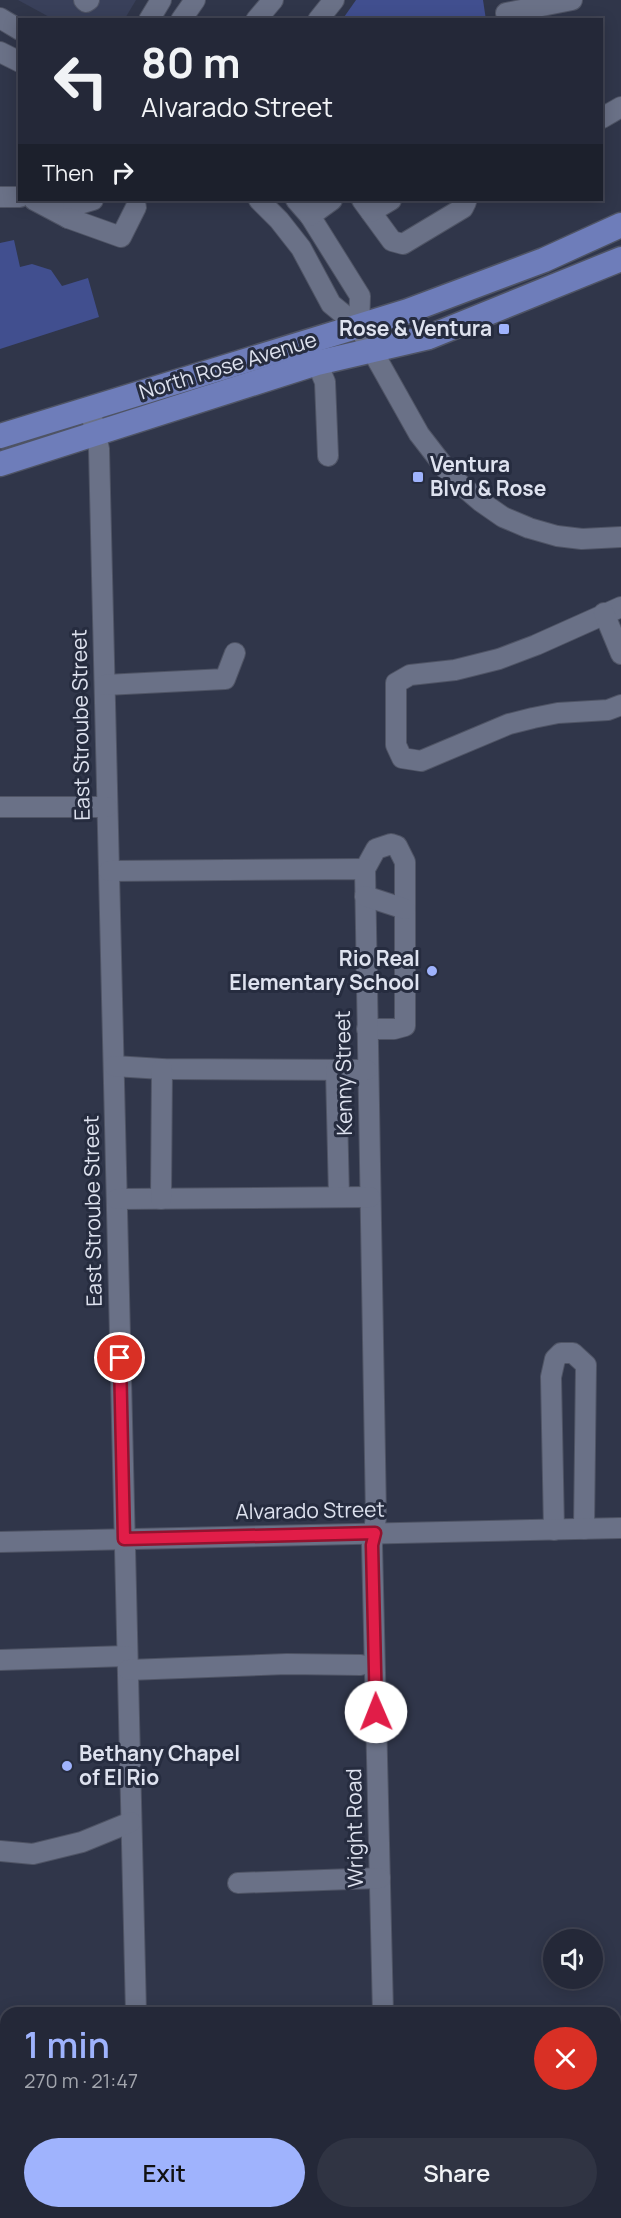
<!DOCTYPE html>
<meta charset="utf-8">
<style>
:root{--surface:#242838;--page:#303443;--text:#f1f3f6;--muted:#a3a6ae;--line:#414453;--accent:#9fb3fd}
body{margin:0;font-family:Manrope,sans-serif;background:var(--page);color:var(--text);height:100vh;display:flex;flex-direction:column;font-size:22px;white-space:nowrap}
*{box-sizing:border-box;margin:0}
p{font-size:20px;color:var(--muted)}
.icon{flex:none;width:33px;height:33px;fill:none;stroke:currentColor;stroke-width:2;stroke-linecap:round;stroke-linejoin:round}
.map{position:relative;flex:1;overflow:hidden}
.panel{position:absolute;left:0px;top:2007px;width:621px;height:212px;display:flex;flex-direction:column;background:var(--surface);border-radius:18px 18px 0 0;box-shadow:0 3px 15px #0003,0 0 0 2px var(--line)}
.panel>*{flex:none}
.top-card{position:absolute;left:18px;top:18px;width:585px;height:183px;border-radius:0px;box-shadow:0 3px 15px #0003,0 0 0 2px var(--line);background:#242838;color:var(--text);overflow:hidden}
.controls{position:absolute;left:543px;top:1929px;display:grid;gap:12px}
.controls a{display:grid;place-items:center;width:60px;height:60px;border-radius:50%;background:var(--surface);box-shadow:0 3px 15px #0003,0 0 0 2px var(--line);font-size:30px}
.pin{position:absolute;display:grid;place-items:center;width:51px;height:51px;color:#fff;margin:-26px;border:3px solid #fff;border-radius:50%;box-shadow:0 2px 6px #0007}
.me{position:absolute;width:66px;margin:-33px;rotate:359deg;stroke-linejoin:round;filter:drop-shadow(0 0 4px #0008)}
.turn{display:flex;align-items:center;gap:21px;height:126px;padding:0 24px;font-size:27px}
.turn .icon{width:78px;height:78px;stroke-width:2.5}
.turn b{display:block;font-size:42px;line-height:51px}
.then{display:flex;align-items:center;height:57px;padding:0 24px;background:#0003;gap:12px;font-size:22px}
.round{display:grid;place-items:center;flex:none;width:63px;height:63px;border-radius:32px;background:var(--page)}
.headline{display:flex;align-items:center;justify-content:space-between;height:102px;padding:0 24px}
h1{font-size:36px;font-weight:600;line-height:45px;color:var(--accent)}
.action{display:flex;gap:12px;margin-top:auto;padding:12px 24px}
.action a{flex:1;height:69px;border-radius:36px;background:var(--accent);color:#111;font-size:24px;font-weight:600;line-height:69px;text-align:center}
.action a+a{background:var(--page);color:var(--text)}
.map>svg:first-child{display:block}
.built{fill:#39405a}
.building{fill:#414f8f}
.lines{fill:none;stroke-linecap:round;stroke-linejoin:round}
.minor-casing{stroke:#4f5465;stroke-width:22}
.major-casing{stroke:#4f5465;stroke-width:27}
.minor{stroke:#6a7187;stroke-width:20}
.major{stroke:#6e7dba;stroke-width:24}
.route-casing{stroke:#92132f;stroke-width:15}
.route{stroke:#e11d48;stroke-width:10}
.poi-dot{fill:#9fb3fd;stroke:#262c3f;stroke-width:2}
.labels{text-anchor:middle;stroke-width:6;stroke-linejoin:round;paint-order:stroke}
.poi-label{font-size:21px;font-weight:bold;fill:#dee2ef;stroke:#262c3f;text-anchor:end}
.street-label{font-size:21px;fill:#dee2ef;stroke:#262c3f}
</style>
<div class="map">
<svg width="621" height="2218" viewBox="0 0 621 2218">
<rect width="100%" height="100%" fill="#30364a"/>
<polygon class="built" points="18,0 136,0 124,20 53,19"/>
<g class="building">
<polygon points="356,0 483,0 486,20 342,20"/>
<polygon points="14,240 20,267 32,264 51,270 62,286 88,278 99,317 0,349 0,243"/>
</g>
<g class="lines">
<g class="minor-casing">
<g id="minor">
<polyline points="84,0 86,2 89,0"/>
<polyline points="506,13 572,0"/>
<polyline points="0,18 20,30"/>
<polyline points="149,20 161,0"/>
<polyline points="181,20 195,0"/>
<polyline points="256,20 273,0"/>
<polyline points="318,20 334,0"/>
<polyline points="0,52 20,62"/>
<polyline points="602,118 621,107"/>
<polyline points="0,197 20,197"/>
<polyline points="34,200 68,218 73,206 70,200"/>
<polyline points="259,200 279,220 301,248 331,304 359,327 419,434 453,478 480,501 503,517 529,528 557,536 582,539 621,537"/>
<polyline points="296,200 310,216 360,296 359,327"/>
<polyline points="362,200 392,241 403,244 463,208 466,202 464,200"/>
<polyline points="73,206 93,200"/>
<polyline points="371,212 391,200"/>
<polyline points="310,216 332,200"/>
<polyline points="68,218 121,237 136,207"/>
<polyline points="317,363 325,382 328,456"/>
<polyline points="90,408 99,449 136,2013"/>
<polyline points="621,607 536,645 499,659 455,670 410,675 396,683 396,745 402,758 421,761 509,724 533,718 558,713 608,710 621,705"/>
<polyline points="604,613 621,654"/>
<polyline points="105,685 225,679 235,653"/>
<polyline points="0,807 107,807"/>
<polyline points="365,869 376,849 391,844 397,846 405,862 405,1026 394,1029 367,1029"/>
<polyline points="109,871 365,869 376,1517 372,1545 383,2013"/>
<polyline points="365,896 405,909"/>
<polyline points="114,1066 162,1069 367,1070"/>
<polyline points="336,1070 339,1197"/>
<polyline points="117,1199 370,1197"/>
<polyline points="161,1199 162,1069"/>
<polyline points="554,1530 551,1377 555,1359 561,1353 573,1353 586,1365 584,1529"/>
<polyline points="0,1542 621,1528"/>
<polyline points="0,1660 127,1656"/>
<polyline points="128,1670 287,1664 361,1665"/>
<polyline points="0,1851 33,1854 82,1842 131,1822"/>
<polyline points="238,1883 380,1878"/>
<polyline points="615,2066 621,2065"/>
<polyline points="0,2080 6,2080"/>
<polyline points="141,2212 141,2218"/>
<polyline points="387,2212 388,2218"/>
<polyline points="549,2212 549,2218"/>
</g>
</g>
<g class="major-casing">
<g id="major">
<polyline points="0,436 408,311 544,260 621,225"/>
<polyline points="0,464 317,363 429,337 621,259"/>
</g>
</g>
<use href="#minor" class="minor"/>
<use href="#major" class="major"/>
</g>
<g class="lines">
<g class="route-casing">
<polyline id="route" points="120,1358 124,1539 375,1533 372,1545 376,1712"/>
</g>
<use href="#route" class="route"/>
</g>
<g class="poi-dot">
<rect x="498" y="323" width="12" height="12" rx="3"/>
<rect x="412" y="471" width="12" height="12" rx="3"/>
<circle cx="432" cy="971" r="6"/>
<circle cx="67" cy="1766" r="6"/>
</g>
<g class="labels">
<g class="poi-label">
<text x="492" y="336">Rose &amp; Ventura</text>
<text x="430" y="472" text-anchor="start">Ventura<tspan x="430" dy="24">Blvd &amp; Rose</tspan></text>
<text x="420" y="966">Rio Real<tspan x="420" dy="24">Elementary School</tspan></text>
<text x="79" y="1761" text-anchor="start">Bethany Chapel<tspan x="79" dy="24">of El Rio</tspan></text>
</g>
<g class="street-label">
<text transform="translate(228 366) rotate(-17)" y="7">North Rose Avenue</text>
<text transform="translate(81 725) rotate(-91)" y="7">East Stroube Street</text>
<text transform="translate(344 1073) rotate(-91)" y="7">Kenny Street</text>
<text transform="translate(93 1211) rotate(-91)" y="7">East Stroube Street</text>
<text transform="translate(310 1511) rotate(-1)" y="7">Alvarado Street</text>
<text transform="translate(355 1828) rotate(-91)" y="7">Wright Road</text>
</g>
</g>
</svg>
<div class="controls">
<a><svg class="icon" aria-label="sound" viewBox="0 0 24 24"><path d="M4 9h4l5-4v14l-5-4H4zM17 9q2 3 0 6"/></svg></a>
</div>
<div class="pin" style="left:120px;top:1358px;background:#d93025"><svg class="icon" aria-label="arrive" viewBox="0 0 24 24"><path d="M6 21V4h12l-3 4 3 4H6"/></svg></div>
<svg class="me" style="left:376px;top:1712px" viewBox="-20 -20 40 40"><circle r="19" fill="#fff"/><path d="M0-13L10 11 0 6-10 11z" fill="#e11d48"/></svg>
<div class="top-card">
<div class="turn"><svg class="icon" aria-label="left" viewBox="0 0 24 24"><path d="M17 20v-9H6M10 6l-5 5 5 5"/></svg><div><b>80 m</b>Alvarado Street</div></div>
<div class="then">Then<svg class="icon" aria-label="right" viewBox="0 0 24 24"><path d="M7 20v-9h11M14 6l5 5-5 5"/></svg></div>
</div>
<section class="panel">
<div class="headline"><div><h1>1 min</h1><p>270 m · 21:47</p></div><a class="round" style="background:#d93025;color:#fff"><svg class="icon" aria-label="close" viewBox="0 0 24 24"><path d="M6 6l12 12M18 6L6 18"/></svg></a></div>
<div class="action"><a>Exit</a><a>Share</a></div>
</section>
</div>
